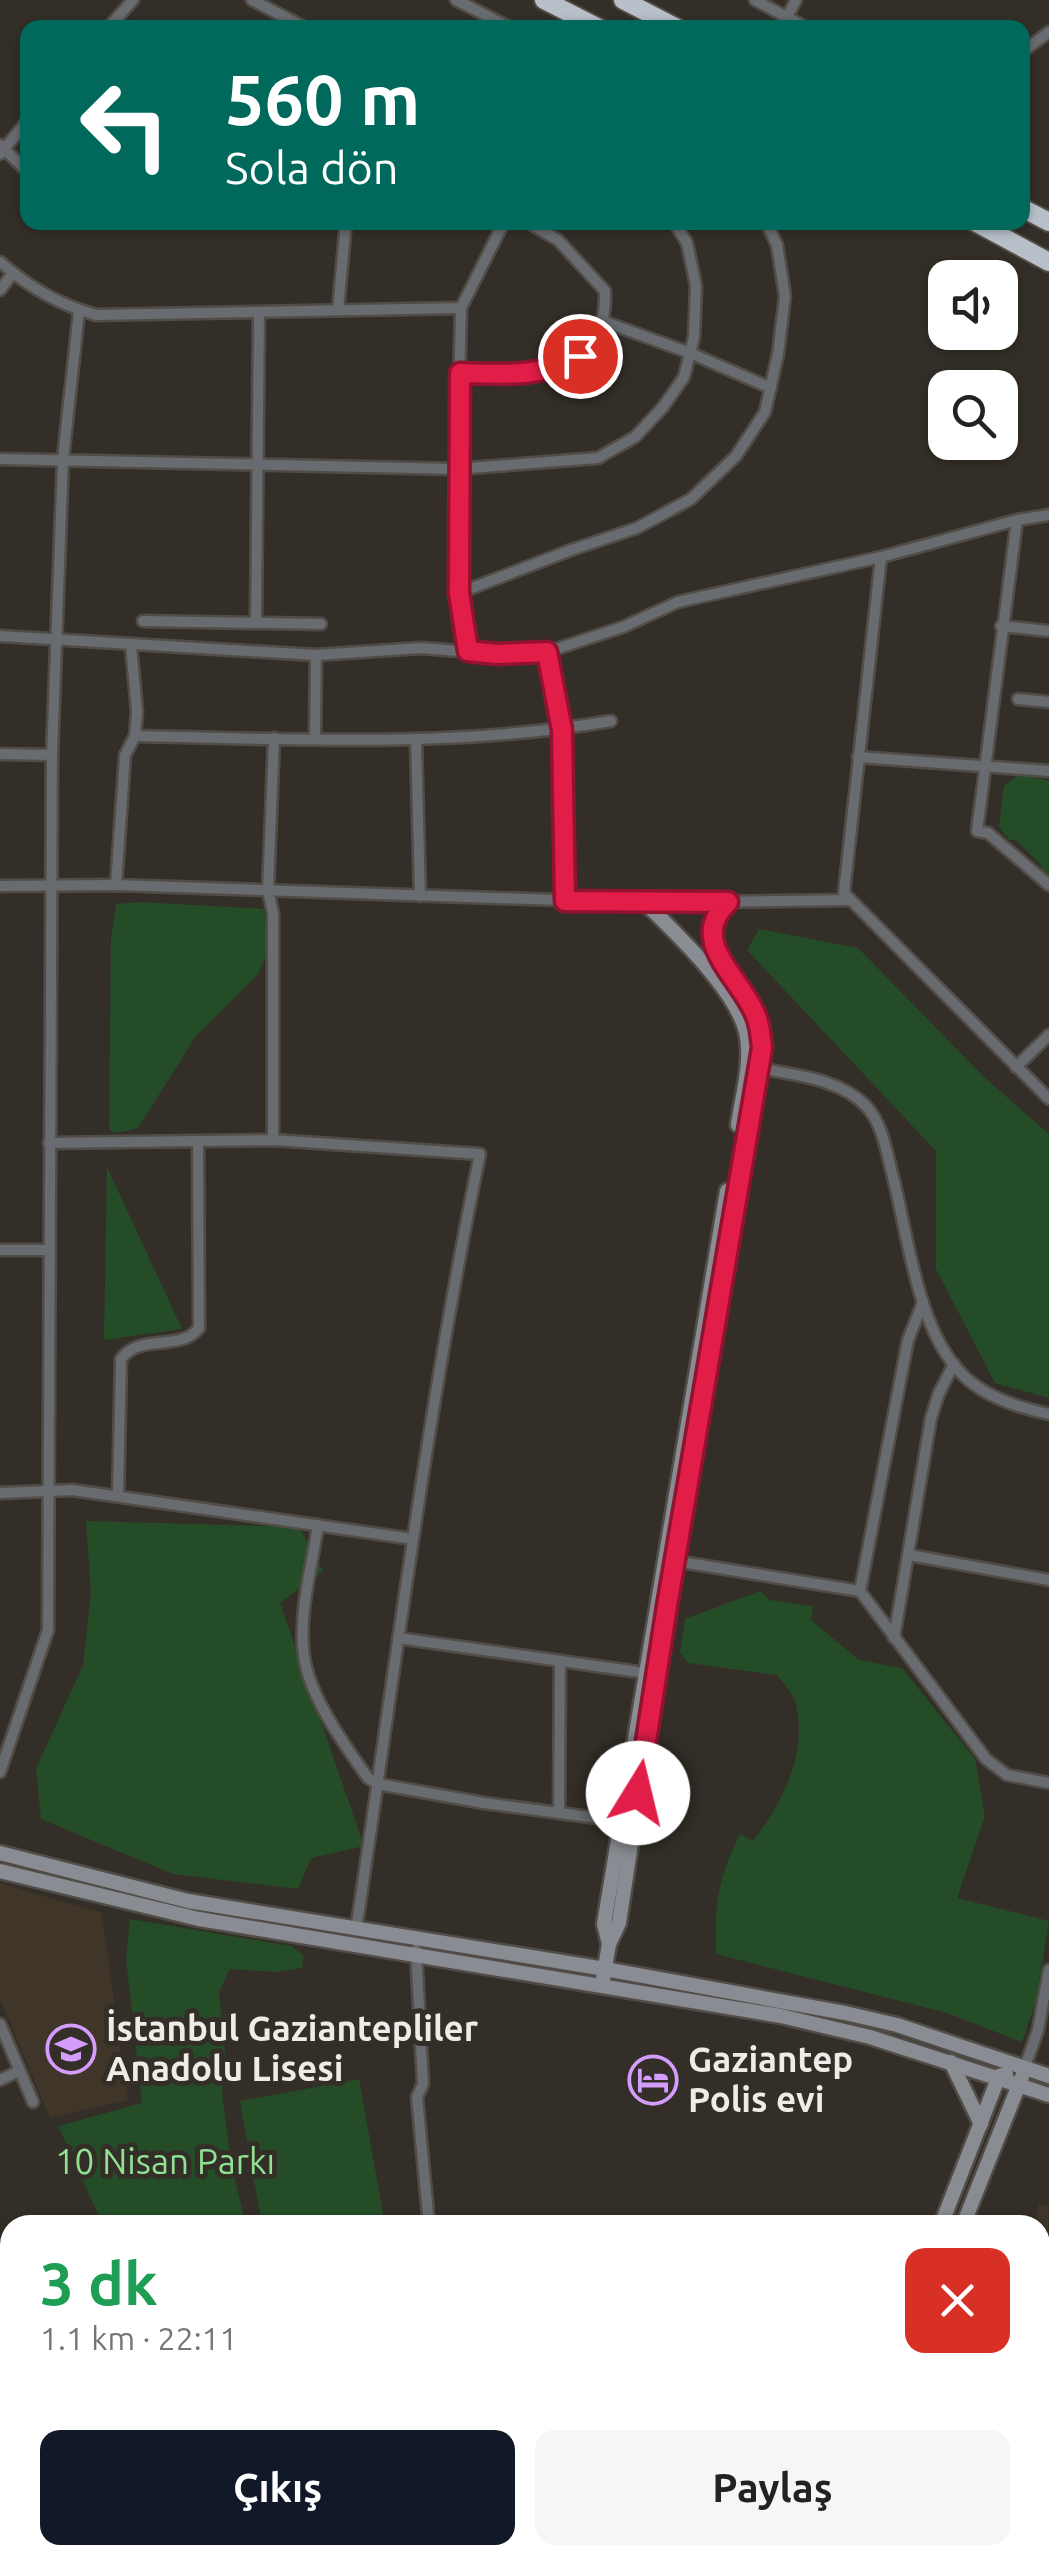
<!DOCTYPE html>
<html lang="tr">
<meta charset="utf-8">
<style>
:root{--surface:#fff;--page:#f6f6f6;--text:#222;--muted:#767676;--accent:#111827}
body{margin:0;font-family:Ubuntu,sans-serif;background:var(--page);color:var(--text);height:100vh;display:flex;flex-direction:column;font-size:38px;white-space:nowrap}
*{box-sizing:border-box;margin:0}
p{font-size:32px;color:var(--muted)}
.icon{flex:none;width:55px;height:55px;fill:none;stroke:currentColor;stroke-width:2;stroke-linecap:round;stroke-linejoin:round}
.map{position:relative;flex:1;overflow:hidden}
.sheet{position:absolute;left:0px;top:2215px;width:1050px;height:350px;display:flex;flex-direction:column;background:var(--surface);border-radius:30px 30px 0 0;box-shadow:0 2px 8px #0004}
.sheet>*{flex:none}
.hud{position:absolute;left:20px;top:20px;width:1010px;height:210px;border-radius:20px;box-shadow:0 2px 8px #0004;background:#00695c;color:#fff;overflow:hidden}
.controls{position:absolute;left:928px;top:260px;display:grid;gap:20px}
.controls a{display:grid;place-items:center;width:90px;height:90px;border-radius:20px;background:var(--surface);box-shadow:0 2px 8px #0004;font-size:50px}
.pin{position:absolute;display:grid;place-items:center;width:85px;height:85px;color:#fff;margin:-42px;border:5px solid #fff;border-radius:50%;box-shadow:0 2px 10px #0007}
.me{position:absolute;width:110px;margin:-55px;rotate:9deg;stroke-linejoin:round;filter:drop-shadow(0 0 8px #0008)}
.turn{display:flex;align-items:center;gap:35px;height:210px;padding:0 40px;font-size:45px}
.turn .icon{width:130px;height:130px;stroke-width:2.5}
.turn b{display:block;font-size:70px;line-height:85px}
.round{display:grid;place-items:center;flex:none;width:105px;height:105px;border-radius:20px;background:var(--page)}
.headline{display:flex;align-items:center;justify-content:space-between;height:170px;padding:0 40px}
h1{font-size:60px;font-weight:700;line-height:75px;color:#1e9e55}
.primary-button{display:flex;gap:20px;margin-top:auto;padding:20px 40px}
.primary-button a{flex:1;height:115px;border-radius:20px;background:var(--accent);color:#fff;font-size:40px;font-weight:700;line-height:115px;text-align:center}
.primary-button a+a{background:var(--page);color:var(--text)}
.map>svg:first-child{display:block}
.built{fill:#3f3529}
.green{fill:#244d27}
.lines{fill:none;stroke-linecap:round;stroke-linejoin:round}
.street-casing{stroke:#514c46;stroke-width:15}
.secondary-casing{stroke:#514c46;stroke-width:19}
.highway-casing{stroke:#514c46;stroke-width:22}
.street{stroke:#686b6f;stroke-width:10}
.secondary{stroke:#898d93;stroke-width:14}
.highway{stroke:#b8bfc8;stroke-width:18}
.route-casing{stroke:#92132f;stroke-width:25}
.route{stroke:#e11d48;stroke-width:18}
.labels{text-anchor:middle;stroke-width:10;stroke-linejoin:round;paint-order:stroke}
.poi-label{font-size:35px;font-weight:bold;fill:#efece7;stroke:#332e27;text-anchor:start}
.park-label{font-size:35px;fill:#91e194;stroke:#332e27}
</style>
<div class="map">
<svg width="1049" height="2565" viewBox="0 0 1049 2565">
<rect width="100%" height="100%" fill="#332e27"/>
<g class="built">
<polygon points="0,1883 102,1913 128,2100 50,2118 0,1999"/>
<polygon points="1039,2204 1049,2206 1046,2256 1049,2257 1049,2277 1040,2275 1040,2225 1034,2225"/>
<polygon points="526,2555 970,2555 973,2565 528,2565"/>
</g>
<g class="green">
<polygon points="1019,774 1049,781 1049,880 1040,872 1041,865 1016,840 1009,840 999,827 1004,786"/>
<polygon points="140,902 264,909 269,950 258,974 196,1036 138,1128 116,1133 109,1130 111,938 116,904"/>
<polygon points="759,929 858,948 984,1077 1049,1134 1049,1398 995,1383 936,1269 936,1151 747,950"/>
<polygon points="107,1167 182,1329 104,1340"/>
<polygon points="86,1521 299,1527 323,1571 280,1603 364,1846 311,1858 298,1889 173,1874 41,1819 36,1769 83,1665 91,1593"/>
<path d="M760 1591 769 1600 813 1606 811 1620 859 1660 902 1668 975 1759 985 1816 957 1898 1049 1921 1036 2001 1022 2042 947 2013 716 1954C715 1902 717 1881 740 1834L753 1841C783 1802 809 1751 795 1701 792 1692 783 1683 777 1675L688 1663 680 1652 685 1619Z"/>
<polygon points="130,1919 291,1946 303,1955 302,1968 276,1972 230,1969 219,1992 225,2054 222,2092 231,2163 246,2225 103,2225 58,2126 142,2103 126,1959"/>
<polygon points="359,2079 385,2225 262,2225 240,2101"/>
</g>
<g class="lines">
<g class="street-casing">
<g id="street">
<polyline points="252,0 306,28"/>
<polyline points="456,0 511,28"/>
<polyline points="755,0 807,28"/>
<polyline points="787,17 796,0"/>
<polyline points="108,28 133,0"/>
<polyline points="1022,52 1049,32"/>
<polyline points="0,145 28,172"/>
<polyline points="0,154 28,120"/>
<path d="M0 262C30 288 58 304 96 315L461 308"/>
<polyline points="0,290 13,273"/>
<polyline points="338,310 346,222"/>
<polyline points="605,322 690,353 771,388"/>
<path d="M460 373C527 375 608 383 605 291L558 240 527 222"/>
<polyline points="0,459 457,469 598,458 635,437 663,407 684,377 694,337 696,286 687,243 674,222"/>
<polyline points="1049,515 1017,520 881,557 844,893 1049,1099"/>
<polyline points="1017,520 977,831 988,833 1049,885"/>
<polyline points="459,593 571,550 637,528 691,499 736,456 765,412 778,354 785,296 777,245 766,222"/>
<polyline points="143,621 321,624"/>
<polyline points="256,621 259,312"/>
<polyline points="1001,626 1049,631"/>
<polyline points="0,636 316,655 421,648 497,654 547,652 623,627 678,602 881,557"/>
<polyline points="468,651 459,593 457,469 461,308 504,222"/>
<polyline points="547,652 562,729 565,901"/>
<polyline points="1018,699 1049,702"/>
<path d="M135 736C293 739 454 748 611 721"/>
<polyline points="315,739 316,655"/>
<polyline points="416,739 420,896"/>
<polyline points="0,754 52,755"/>
<polyline points="858,757 1049,771"/>
<polyline points="116,885 125,755 135,736 137,712 131,645"/>
<polyline points="0,886 116,885 645,903 850,900"/>
<polyline points="1016,1067 1049,1035"/>
<path d="M758 1068C793 1075 839 1078 866 1106 883 1124 887 1154 893 1177 909 1239 917 1332 965 1377 987 1398 1020 1408 1049 1414"/>
<polyline points="273,1140 273,913 268,891 274,738"/>
<path d="M49 1143 273 1140 480 1154C427 1410 395 1671 356 1930"/>
<polyline points="0,1250 49,1250"/>
<polyline points="923,1302 908,1340 860,1591 986,1759 1007,1775 1049,1783"/>
<polyline points="0,1493 72,1490 413,1539"/>
<path d="M118 1496 121 1359C139 1333 181 1352 199 1328L198 1142"/>
<path d="M318 1525C312 1567 298 1614 304 1656 309 1696 345 1746 368 1778L378 1784 484 1803 620 1821"/>
<polyline points="909,1555 1049,1580"/>
<polyline points="669,1560 860,1591"/>
<polyline points="398,1638 646,1673"/>
<polyline points="894,1638 931,1418 939,1393 954,1364"/>
<polyline points="0,1772 48,1630 52,755 63,459 79,311"/>
<polyline points="559,1813 560,1662"/>
<polyline points="416,1950 423,2084 417,2097 429,2225"/>
<polyline points="0,2024 33,2102"/>
<polyline points="1025,2067 1038,2030 1049,1970"/>
<polyline points="0,2080 19,2071"/>
</g>
</g>
<g class="secondary-casing">
<g id="secondary">
<path d="M645 903C676 933 736 990 746 1032 753 1061 742 1096 738 1125"/>
<polyline points="0,1853 188,1901 605,1969 845,2013 897,2025 1049,2076"/>
<polyline points="0,1871 199,1919 781,2016 870,2037 1049,2095"/>
<polyline points="609,1944 604,1924 607,1906 727,1191"/>
<path d="M602 1985 609 1944 619 1923 667 1606 762 1048C761 1038 760 1025 756 1016 742 978 686 942 728 902"/>
<polyline points="951,2062 981,2124"/>
<polyline points="941,2225 999,2076 1006,2074"/>
<polyline points="963,2225 1022,2077"/>
<polyline points="997,2555 1001,2565"/>
<polyline points="1016,2555 1021,2565"/>
</g>
</g>
<g class="highway-casing">
<g id="highway">
<polyline points="544,0 599,28"/>
<polyline points="623,0 677,28"/>
<polyline points="1022,208 1049,222"/>
<polyline points="975,222 1049,262"/>
</g>
</g>
<use href="#street" class="street"/>
<use href="#secondary" class="secondary"/>
<use href="#highway" class="highway"/>
</g>
<g class="lines">
<g class="route-casing">
<path id="route" d="M580 356C543 378 501 374 460 373L459 593 468 651 497 654 547 652 562 730 565 901 728 902C686 941 742 978 756 1016 760 1025 761 1038 762 1048L667 1606 638 1793"/>
</g>
<use href="#route" class="route"/>
</g>
<defs>
<g id="school-ring" transform="scale(2.5)"><circle r="9.5" fill="#332e27" stroke="#d49cfc" stroke-width="1.5"/><path d="M0-5L7-2L0 1L-7-2ZM-4 1L0 2.5L4 1V4Q0 6-4 4Z" fill="#d49cfc"/></g>
<g id="hotel-ring" transform="scale(2.5)"><circle r="9.5" fill="#332e27" stroke="#d49cfc" stroke-width="1.5"/><path d="M-6-4.5h1.5V1H6V5H4.5V3h-9V5H-6ZM-4 0a1.8 1.8 0 1 1 3.6 0ZM.5 0V-2.5h3Q6-2.5 6 0Z" fill="#d49cfc"/></g>
</defs>
<g fill-rule="evenodd">
<use href="#school-ring" x="71" y="2049"/>
<use href="#hotel-ring" x="653" y="2080"/>
</g>
<g class="labels">
<g class="poi-label">
<text x="106" y="2041">İstanbul Gaziantepliler<tspan x="106" dy="40">Anadolu Lisesi</tspan></text>
<text x="688" y="2072">Gaziantep<tspan x="688" dy="40">Polis evi</tspan></text>
</g>
<g class="park-label">
<text x="165" y="2174">10 Nisan Parkı</text>
</g>
</g>
</svg>
<div class="controls">
<a><svg class="icon" aria-label="sound" viewBox="0 0 24 24"><path d="M4 9h4l5-4v14l-5-4H4zM17 9q2 3 0 6"/></svg></a>
<a><svg class="icon" aria-label="search" viewBox="0 0 24 24"><circle cx="10" cy="10" r="6"/><path d="M15 15l6 6"/></svg></a>
</div>
<div class="pin" style="left:580px;top:356px;background:#d93025"><svg class="icon" aria-label="arrive" viewBox="0 0 24 24"><path d="M6 21V4h12l-3 4 3 4H6"/></svg></div>
<svg class="me" style="left:638px;top:1793px" viewBox="-20 -20 40 40"><circle r="19" fill="#fff"/><path d="M0-13L10 11 0 6-10 11z" fill="#e11d48"/></svg>
<div class="hud">
<div class="turn"><svg class="icon" aria-label="left" viewBox="0 0 24 24"><path d="M17 20v-9H6M10 6l-5 5 5 5"/></svg><div><b>560 m</b>Sola dön</div></div>
</div>
<section class="sheet">
<div class="headline"><div><h1>3 dk</h1><p>1.1 km · 22:11</p></div><a class="round" style="background:#d93025;color:#fff"><svg class="icon" aria-label="close" viewBox="0 0 24 24"><path d="M6 6l12 12M18 6L6 18"/></svg></a></div>
<div class="primary-button"><a>Çıkış</a><a>Paylaş</a></div>
</section>
</div>
